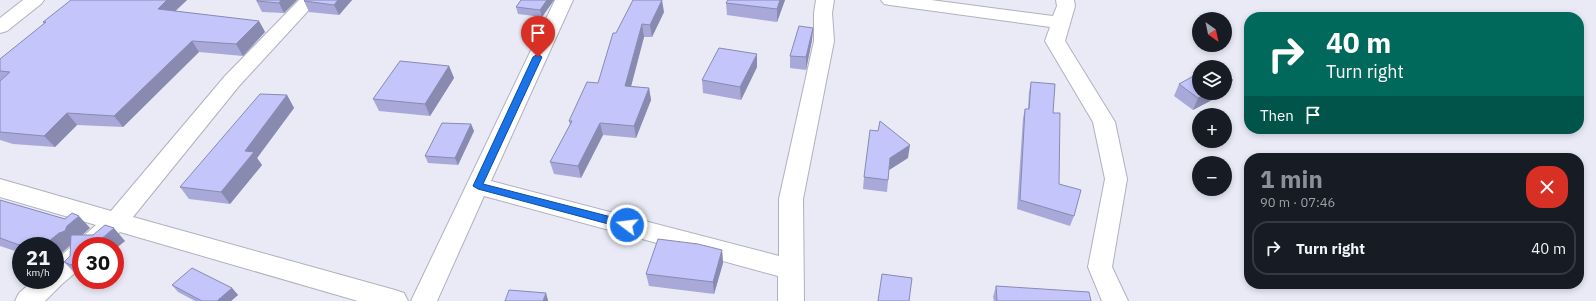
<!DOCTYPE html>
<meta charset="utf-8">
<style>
:root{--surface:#171b24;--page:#242831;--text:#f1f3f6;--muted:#9ea1a6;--line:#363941;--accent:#8c9099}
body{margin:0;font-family:"IBM Plex Sans",sans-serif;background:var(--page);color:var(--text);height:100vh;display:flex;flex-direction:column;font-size:15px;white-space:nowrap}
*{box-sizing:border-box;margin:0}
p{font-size:13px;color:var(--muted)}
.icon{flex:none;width:22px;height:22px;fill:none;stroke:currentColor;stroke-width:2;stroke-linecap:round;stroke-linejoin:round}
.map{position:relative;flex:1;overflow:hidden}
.drawer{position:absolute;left:1244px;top:153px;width:340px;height:136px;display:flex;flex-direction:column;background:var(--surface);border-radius:16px;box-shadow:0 2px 6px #0003}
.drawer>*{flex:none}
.guide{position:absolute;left:1244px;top:12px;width:340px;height:122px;border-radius:16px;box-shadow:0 2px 6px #0003;background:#00695c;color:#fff;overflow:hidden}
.needle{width:26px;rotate:147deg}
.buttons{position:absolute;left:1192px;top:12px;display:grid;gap:8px}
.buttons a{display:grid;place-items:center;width:40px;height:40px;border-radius:50%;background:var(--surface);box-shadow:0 2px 6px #0003;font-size:20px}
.speed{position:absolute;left:12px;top:237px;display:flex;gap:8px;font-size:20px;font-weight:700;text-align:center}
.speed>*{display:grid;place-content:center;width:52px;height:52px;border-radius:50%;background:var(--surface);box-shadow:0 2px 6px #0003;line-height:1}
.speed small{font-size:10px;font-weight:400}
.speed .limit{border:6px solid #d22;background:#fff;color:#111}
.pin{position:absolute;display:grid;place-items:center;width:34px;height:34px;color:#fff;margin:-41px -17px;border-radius:50% 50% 50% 0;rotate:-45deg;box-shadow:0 0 4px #0007}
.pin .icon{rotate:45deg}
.me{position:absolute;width:44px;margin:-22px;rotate:285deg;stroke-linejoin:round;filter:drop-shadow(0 0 3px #0008)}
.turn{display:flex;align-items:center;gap:14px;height:84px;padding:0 16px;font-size:18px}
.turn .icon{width:52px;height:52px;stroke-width:2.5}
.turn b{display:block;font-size:28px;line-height:34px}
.then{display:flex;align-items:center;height:38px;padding:0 16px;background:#0003;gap:8px;font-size:15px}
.round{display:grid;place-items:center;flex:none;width:42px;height:42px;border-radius:16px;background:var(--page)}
.headline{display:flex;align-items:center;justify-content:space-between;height:68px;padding:0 16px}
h1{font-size:24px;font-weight:700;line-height:30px;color:var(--accent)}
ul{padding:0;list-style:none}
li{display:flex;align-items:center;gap:12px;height:54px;margin:0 8px 6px;padding:0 8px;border:2px solid var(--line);border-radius:16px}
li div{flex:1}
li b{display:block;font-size:15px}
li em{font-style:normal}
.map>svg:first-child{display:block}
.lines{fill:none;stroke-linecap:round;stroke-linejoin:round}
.street-casing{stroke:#b0b1bd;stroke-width:2}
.street{fill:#fff;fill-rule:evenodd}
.wall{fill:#a8a9d8}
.shaded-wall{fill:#888ab0}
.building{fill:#c3c5fb;stroke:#888ab0}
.route{fill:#1a73e8;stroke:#114b97}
</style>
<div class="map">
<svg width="1596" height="301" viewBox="0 0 1596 301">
<rect width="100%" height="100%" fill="#e9eaf6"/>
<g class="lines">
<g class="street-casing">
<g id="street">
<polygon points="23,0 44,0 41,4 7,31 0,33 0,18"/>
<polygon points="299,0 318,0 239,86 133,217 395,290 404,293 408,301 358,301 120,232 105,246 81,246 81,268 62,284 45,301 15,301 19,293 34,280 55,280 55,261 72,246 78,244 80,239 96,225 0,197 0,179 111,211 225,76"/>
<polygon points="555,0 573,0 491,181 779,256 779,199 814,41 814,13 816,0 834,0 832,13 834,41 803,199 804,301 778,301 778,276 484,196 437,301 411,301"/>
<polygon points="881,0 931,0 1053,16 1057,6 1056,0 1074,0 1075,6 1065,41 1115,122 1127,179 1112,267 1128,301 1102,301 1088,267 1105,179 1093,122 1045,41 1050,27 890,5 884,4"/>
</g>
</g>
<use href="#street" class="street"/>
</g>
<g class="wall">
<polygon points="187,0 175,11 259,21 265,32 243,56 199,52 123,127 77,125 55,147 13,144 0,140 0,59 44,24 43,22"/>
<polygon points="256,0 297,0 284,13 262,12"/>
<polygon points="305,0 352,0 339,15 309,12 304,1"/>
<polygon points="521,0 554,0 542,17 518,14 516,7"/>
<polygon points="785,0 777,22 727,15 726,3"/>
<polygon points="664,12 652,37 644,37 631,86 649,88 651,100 636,138 603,135 581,178 554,174 550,162 570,125 569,121 598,83 616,33"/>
<polygon points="813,28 812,40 806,70 790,68 790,56"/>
<polygon points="449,66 454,78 430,116 379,111 373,99"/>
<polygon points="757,67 741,100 703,93 702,80"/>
<polygon points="1031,82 1053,113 1059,184 1074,216 1070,226 1017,209 1023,118 1025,109 1028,109 1029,92"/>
<polygon points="1179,84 1227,92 1193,110 1174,96"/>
<polygon points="287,95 294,108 257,158 262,165 230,204 189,199 180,187"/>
<polygon points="471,124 474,131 458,165 428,163 425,156"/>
<polygon points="908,158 889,170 887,192 863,189 864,177"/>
<polygon points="0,200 65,219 90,228 82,235 125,241 115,249 115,246 81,246 81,276 76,274 64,262 70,256 70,245 55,259 55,246 21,246 21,253 0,246"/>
<polygon points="722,250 723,263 714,294 649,286 646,274"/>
<polygon points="172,285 232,288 238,295 231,301 195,301 178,292"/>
<polygon points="996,286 1091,301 994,301 993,297"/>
</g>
<g class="shaded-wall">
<polygon points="167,0 187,0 166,20 158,9"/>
<polygon points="281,0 297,0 284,13 279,3"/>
<polygon points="338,0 352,0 339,15 334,5"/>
<polygon points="547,0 554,0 542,17 540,10"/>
<polygon points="662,0 664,12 652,37 650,25"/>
<polygon points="780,0 785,0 777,22 777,9"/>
<polygon points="259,21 265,32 243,56 236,44"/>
<polygon points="642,24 644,37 628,98 625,86"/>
<polygon points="813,28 812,40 806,70 806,57"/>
<polygon points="192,41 199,52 123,127 114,116"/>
<polygon points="757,54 757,67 741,100 740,87"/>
<polygon points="449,66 454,78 430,116 425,104"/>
<polygon points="1233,80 1227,92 1193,110 1198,98 1208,93 1225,93 1225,84"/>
<polygon points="649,88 651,100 636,138 634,126"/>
<polygon points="287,95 294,108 257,158 262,165 230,204 221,192 245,151"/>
<polygon points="67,113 77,125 55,147 44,136"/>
<polygon points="600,123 603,135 581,178 578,166"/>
<polygon points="471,124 474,131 458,165 455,158"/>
<polygon points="910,145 908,158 889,170 890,158"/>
<polygon points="79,216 90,228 55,259 55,246 43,246"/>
<polygon points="114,228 125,241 115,249 115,246 93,246"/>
<polygon points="722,250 723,263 714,294 713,282"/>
<polygon points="81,256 81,275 71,265"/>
<polygon points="232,288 238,295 231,301 217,301"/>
<polygon points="546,293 548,300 548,301 543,301"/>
</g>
<g class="building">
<polygon points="71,0 167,0 158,9 259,21 236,44 192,41 114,116 67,113 44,136 0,132 0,81 10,72 0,71 0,59 46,22 43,22"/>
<polygon points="258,0 281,0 279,3 257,1"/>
<polygon points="305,0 338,0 334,5 304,1"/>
<polygon points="521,0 547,0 540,10 516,7"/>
<polygon points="633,0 662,0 650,25 642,24 625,86 649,88 634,126 600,123 578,166 550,162 572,121 569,121 587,82 598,83 613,33 616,33"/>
<polygon points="728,0 780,0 777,9 726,3"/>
<polygon points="799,26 813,28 806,57 790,56"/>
<polygon points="719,48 757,54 740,87 702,80"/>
<polygon points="400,61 449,66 425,104 373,99"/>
<polygon points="1199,73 1199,93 1208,93 1198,98 1179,84"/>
<polygon points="1225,74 1233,80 1225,84"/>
<polygon points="1031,82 1055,84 1053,113 1060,113 1059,184 1081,190 1074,216 1020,200 1025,109 1029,109"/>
<polygon points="260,94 287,95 245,151 254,152 221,192 180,187"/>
<polygon points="880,121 910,145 890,158 888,180 864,177 870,130 878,131"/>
<polygon points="442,123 471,124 455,158 425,156"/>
<polygon points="0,200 65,219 72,213 79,216 67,226 65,231 59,233 43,246 22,246 0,238"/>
<polygon points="105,225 114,228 93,246 81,246 81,256 71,265 64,262 70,256 71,235 93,235"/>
<polygon points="658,239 698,244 722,250 713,282 646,274"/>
<polygon points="192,268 232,288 217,301 202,301 172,285"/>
<polygon points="882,274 912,278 909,301 878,301"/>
<polygon points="996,286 1089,292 1091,301 997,301"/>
<polygon points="509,290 546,293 543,301 505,301"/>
</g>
<polygon class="route" points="538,54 542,57 483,184 627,221 630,222 632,225 630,228 627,229 478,189 473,186 533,57"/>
</svg>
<div class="buttons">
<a><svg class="needle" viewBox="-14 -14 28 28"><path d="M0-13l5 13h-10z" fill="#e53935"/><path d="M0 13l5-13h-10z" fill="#9ea1a6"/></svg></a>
<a><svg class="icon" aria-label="layers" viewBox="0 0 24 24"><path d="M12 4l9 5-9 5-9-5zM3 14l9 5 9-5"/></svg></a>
<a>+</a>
<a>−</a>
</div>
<div class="speed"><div>21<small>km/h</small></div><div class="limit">30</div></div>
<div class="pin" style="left:538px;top:57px;background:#d93025"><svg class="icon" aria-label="arrive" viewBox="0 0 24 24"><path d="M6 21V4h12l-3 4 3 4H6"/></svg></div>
<svg class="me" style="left:627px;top:225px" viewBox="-20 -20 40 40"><circle r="17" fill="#1a73e8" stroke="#fff" stroke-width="3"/><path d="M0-11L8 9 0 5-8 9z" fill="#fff"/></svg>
<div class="guide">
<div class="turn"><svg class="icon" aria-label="right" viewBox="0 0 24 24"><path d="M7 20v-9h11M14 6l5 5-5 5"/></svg><div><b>40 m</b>Turn right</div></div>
<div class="then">Then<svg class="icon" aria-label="arrive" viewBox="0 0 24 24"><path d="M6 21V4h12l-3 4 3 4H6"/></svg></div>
</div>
<section class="drawer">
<div class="headline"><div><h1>1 min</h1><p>90 m · 07:46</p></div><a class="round" style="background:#d93025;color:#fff"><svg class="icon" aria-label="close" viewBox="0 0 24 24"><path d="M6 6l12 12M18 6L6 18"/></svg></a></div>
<ul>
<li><svg class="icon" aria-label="right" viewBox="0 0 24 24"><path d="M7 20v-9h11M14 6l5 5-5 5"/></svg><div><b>Turn right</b></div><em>40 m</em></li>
</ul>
</section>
</div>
